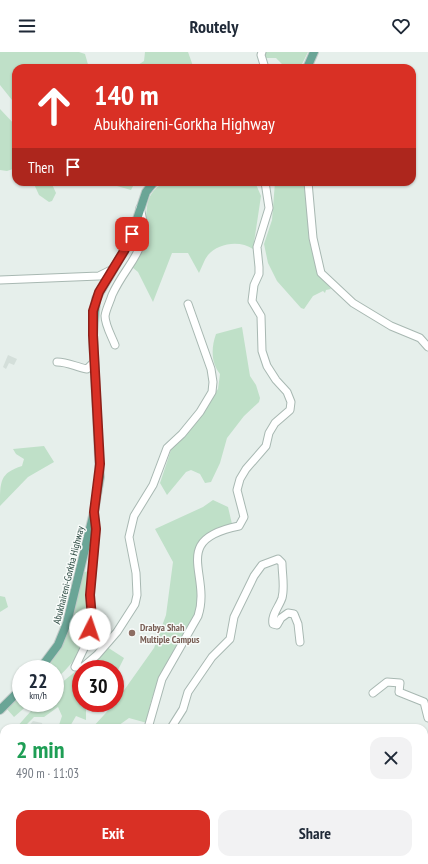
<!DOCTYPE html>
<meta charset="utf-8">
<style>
:root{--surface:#fff;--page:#f2f2f3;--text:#1f2937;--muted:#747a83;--accent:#d93025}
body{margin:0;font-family:"PT Sans Narrow",sans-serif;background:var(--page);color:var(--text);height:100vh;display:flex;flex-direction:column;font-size:15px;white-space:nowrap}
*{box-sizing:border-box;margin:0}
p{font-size:13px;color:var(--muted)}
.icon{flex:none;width:22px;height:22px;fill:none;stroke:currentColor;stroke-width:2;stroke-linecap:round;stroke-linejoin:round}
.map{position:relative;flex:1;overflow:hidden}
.side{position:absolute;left:0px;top:672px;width:428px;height:140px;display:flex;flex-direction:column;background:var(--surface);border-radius:12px 12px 0 0;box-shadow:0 1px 3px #0004}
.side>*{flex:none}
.top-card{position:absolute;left:12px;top:12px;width:404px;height:122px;border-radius:12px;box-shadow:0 1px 3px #0004;background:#d93025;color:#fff;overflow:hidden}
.speed{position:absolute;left:12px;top:608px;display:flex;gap:8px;font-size:20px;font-weight:700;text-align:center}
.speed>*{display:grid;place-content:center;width:52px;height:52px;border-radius:50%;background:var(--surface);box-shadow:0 1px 3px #0004;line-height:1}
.speed small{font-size:10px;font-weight:400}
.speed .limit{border:6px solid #d22;background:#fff;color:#111}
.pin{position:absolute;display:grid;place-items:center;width:34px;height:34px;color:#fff;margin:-17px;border-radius:8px;box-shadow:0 2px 6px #0006}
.me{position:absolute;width:44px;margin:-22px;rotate:4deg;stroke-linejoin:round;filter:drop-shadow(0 0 3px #0008)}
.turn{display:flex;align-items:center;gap:14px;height:84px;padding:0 16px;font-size:18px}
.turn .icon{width:52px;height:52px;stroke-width:2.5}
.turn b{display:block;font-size:28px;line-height:34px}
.then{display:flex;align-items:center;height:38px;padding:0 16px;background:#0003;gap:8px;font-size:15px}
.round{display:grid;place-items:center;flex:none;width:42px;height:42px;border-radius:12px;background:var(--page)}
.overview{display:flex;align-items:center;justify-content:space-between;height:68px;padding:0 16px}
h1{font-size:24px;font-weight:800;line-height:30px;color:#1e9e55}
.button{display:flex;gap:8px;margin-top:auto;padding:8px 16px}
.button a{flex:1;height:46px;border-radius:12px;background:var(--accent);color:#fff;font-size:16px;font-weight:800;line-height:46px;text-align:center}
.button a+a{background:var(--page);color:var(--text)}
header{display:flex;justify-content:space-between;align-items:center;height:52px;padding:0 16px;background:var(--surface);font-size:18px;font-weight:800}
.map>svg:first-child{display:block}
.built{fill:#d4dfda}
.green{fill:#bfe0c8}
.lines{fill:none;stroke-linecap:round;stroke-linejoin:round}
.minor-casing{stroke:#a8b8b2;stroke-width:9}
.major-casing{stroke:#c2cac8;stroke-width:10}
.minor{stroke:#fff;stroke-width:7}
.major{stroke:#6aa596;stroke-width:8}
.route-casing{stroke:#8d1f18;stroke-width:10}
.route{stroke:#d93025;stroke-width:7}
.education-dot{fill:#8d6e63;stroke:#f7fbf9;stroke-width:1.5}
.labels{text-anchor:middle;stroke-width:3;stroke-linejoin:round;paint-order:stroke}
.street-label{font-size:10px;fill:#24423a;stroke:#f7fbf9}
.education-label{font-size:10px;font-weight:bold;fill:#785e54;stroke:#f7fbf9;text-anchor:start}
</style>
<header><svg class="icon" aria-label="menu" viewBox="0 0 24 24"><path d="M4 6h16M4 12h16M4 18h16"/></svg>Routely<svg class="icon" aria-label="heart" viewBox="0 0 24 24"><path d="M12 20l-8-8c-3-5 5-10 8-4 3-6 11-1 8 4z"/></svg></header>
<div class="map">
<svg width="428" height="812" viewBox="0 0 428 812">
<rect width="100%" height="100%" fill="#e6efeb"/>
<g class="built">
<polygon points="8,303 17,307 14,313 9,311 6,317 3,315"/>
<polygon points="33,669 42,671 43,676 27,676"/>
</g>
<g class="green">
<polygon points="0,0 79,0 85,2 89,16 16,16 16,53 0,33"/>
<polygon points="145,0 188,0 193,14 195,16 130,16 127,12 138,13 144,9"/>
<polygon points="266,0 308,0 300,16 286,16 276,6 264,6"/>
<polygon points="0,57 16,74 16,116 7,119 0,118"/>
<polygon points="33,130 51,130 56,141 52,149 49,150 39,143"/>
<polygon points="117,130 135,130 131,138 117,134"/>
<path d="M166 130H255L261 144 253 197C240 188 218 191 208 203 204 208 202 215 199 221L188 201H172L153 250 138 220 132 215C137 208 144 199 145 190 149 167 139 142 166 130Z"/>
<polygon points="275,130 305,130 309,187 317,219 331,237 326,238 325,241 323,239 313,244 304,257 301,256 277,229 268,211 264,192 272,168"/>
<path d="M242 275 250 324 256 333 260 346 259 350 244 364 227 386 220 411 211 430 205 431 200 422 191 418 186 420 167 443 160 431 172 395 218 337 220 322C211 311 211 296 216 282Z"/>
<path d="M44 394 54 410 28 425 0 454C0 429 0 421 22 414L24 407 16 402 13 397Z"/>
<path d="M213 448 228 455 232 472C220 475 208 477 202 490 192 511 202 534 198 556 195 566 189 571 185 579 168 608 150 638 147 671L129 666 115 676H92L115 651 154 596 166 563 173 510 155 477 203 455Z"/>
<path d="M91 518C90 568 95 593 55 628V617H44L61 593 70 574 79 522Z"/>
<polygon points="0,544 5,545 8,555 0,560"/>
<polygon points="107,595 124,606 115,624 115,617 85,617"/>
<polygon points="76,619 81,619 81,651 86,651 86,668 76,664 69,676 58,676 62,664 58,655 44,665 34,665 23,676 16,676 38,651 55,651 55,636"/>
<polygon points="21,641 21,651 30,651 14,665 6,656"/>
<polygon points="424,738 428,741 428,812 405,812 397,808 424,808"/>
</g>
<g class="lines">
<g class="minor-casing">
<g id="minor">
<polyline points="262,0 261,3 265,16"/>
<polyline points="308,130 313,186 321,221 353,251 391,274 420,286 428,295"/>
<polyline points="0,228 99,224 113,217"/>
<path d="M115 293C112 285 105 273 105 264 106 257 110 250 112 243 128 208 152 198 140 156"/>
<path d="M57 310C68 310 76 315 87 317L94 310"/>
<polyline points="94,462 96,477 90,543 92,566 88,588 75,615 83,615 97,603 117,580 135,552 137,543 136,521 129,485 134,464 153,433 167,396 182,382 200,360 212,340 213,330 211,317 188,252"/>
<polyline points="373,641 387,630 400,631 399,640 424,650 428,666"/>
<path d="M148 676 162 627 198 564C212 522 169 488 239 474L244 465 237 438 240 427 246 417 266 394 269 381 275 371 290 358 291 350 287 340 276 328 267 314 262 299 261 264 252 249 254 233 259 222V215L257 195 269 156 265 130"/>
<path d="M171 676 183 657 188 640 212 605 230 587 234 565 254 524 262 513 278 507 282 511C282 522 285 535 282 546 279 555 271 563 273 572L277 573 281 566 288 561 294 562 298 572 300 590"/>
<polyline points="2,766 1,775 4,794"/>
<polyline points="49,808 51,812"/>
<polyline points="2,812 4,796"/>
<polyline points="100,812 101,808"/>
</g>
</g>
<g class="major-casing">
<g id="major">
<polyline points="307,16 314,0"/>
<polyline points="40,617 58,593 67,571 94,460 100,425 93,283 96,247 124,199 132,182 146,140 154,130"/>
<polyline points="0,658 21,637"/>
<polyline points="0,762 4,768"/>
<polyline points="30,808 33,812"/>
</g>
</g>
<use href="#minor" class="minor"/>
<use href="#major" class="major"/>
</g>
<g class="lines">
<g class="route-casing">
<polyline id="route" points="90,577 92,566 90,543 96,477 94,460 100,412 93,283 93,259 99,240 124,199 132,182"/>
</g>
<use href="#route" class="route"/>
</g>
<circle class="education-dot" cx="132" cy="581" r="4"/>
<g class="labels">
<g class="street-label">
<text transform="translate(68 523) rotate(-76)" y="4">Abukhaireni-Gorkha Highway</text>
</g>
<g class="education-label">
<text x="140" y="579">Drabya Shah<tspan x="140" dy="12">Multiple Campus</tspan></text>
</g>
</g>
</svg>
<div class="speed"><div>22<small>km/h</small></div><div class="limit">30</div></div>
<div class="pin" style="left:132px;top:182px;background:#d93025"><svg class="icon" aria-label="arrive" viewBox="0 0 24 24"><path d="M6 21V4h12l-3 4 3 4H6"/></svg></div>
<svg class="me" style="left:90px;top:577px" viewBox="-20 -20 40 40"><circle r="19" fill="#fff"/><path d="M0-13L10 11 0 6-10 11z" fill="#d93025"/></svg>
<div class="top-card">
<div class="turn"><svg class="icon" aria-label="ahead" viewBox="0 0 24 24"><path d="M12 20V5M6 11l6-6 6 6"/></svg><div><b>140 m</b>Abukhaireni-Gorkha Highway</div></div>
<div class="then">Then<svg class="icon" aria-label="arrive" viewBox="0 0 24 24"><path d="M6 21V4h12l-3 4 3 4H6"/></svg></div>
</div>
<section class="side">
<div class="overview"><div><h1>2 min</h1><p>490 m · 11:03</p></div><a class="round"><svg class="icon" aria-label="close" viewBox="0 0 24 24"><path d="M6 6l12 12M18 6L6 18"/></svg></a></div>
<div class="button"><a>Exit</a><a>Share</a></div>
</section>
</div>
